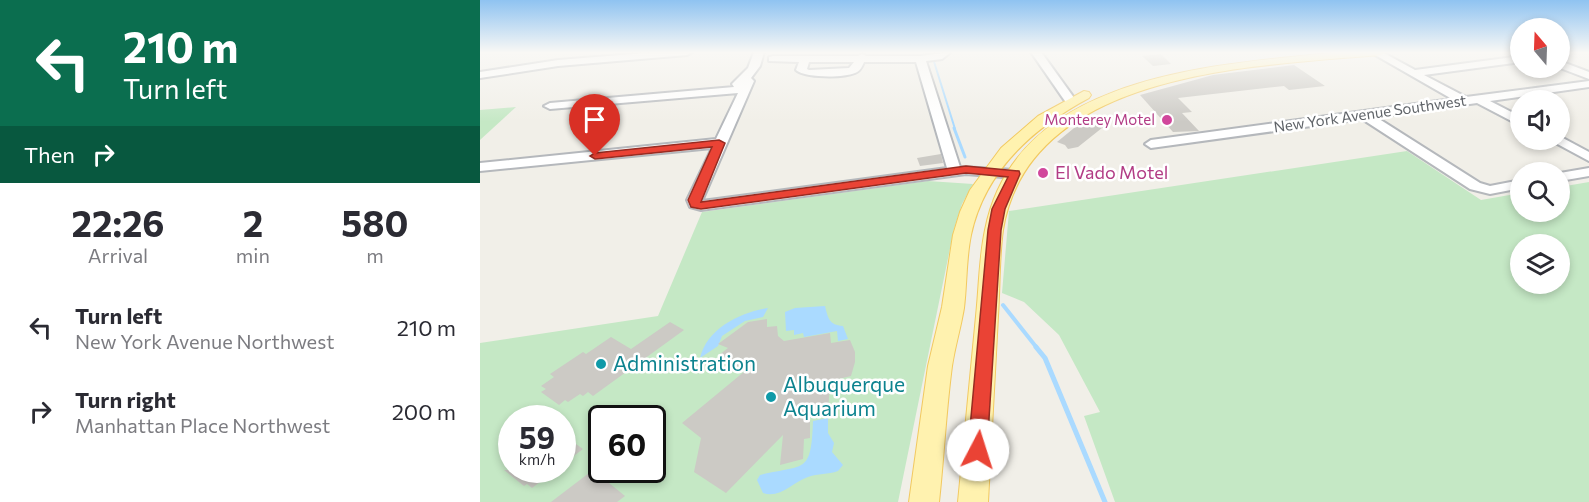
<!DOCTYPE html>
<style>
:root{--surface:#fff;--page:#f7f7f7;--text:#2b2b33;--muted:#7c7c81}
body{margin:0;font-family:Commissioner,sans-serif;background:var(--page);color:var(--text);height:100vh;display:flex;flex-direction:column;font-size:22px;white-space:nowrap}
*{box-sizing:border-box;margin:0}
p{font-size:20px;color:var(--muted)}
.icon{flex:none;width:33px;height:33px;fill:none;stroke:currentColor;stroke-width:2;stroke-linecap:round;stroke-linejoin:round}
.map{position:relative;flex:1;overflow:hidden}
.panel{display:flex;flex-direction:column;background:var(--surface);width:480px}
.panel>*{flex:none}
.hud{background:#0b6e4f;color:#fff;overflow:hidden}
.needle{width:39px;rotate:341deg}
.buttons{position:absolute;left:1030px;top:18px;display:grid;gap:12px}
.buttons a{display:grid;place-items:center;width:60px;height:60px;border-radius:50%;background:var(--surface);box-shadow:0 3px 9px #0003;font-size:30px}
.speed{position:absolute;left:18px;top:405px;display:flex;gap:12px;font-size:30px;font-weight:700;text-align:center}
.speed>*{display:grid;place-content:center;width:78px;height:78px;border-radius:50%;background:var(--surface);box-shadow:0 3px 9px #0003;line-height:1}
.speed small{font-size:15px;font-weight:400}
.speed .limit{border:3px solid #111;border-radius:9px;background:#fff;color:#111}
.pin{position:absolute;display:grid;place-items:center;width:51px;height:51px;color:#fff;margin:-62px -26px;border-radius:50% 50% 50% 0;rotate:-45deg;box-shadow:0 0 6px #0007}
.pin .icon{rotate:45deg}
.me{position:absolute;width:66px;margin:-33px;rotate:5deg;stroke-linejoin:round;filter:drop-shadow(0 0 4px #0008)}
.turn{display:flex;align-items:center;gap:21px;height:126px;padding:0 24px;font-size:27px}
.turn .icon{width:78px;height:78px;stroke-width:2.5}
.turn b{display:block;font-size:42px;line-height:51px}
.then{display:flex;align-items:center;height:57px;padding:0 24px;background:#0003;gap:12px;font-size:22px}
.eta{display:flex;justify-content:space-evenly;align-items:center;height:102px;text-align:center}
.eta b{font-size:36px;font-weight:700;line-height:42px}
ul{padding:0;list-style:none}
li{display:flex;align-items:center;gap:18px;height:84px;padding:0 24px}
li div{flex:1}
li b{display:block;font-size:22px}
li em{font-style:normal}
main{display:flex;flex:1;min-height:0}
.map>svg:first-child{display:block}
.green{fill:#c5e8c5;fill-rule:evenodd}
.water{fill:#aadaff}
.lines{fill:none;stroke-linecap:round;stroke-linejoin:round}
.stream-far3{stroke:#aadaff;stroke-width:2}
.stream-far2{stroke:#aadaff;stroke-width:3}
.stream-far1{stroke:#aadaff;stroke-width:4}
.stream{stroke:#aadaff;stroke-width:5}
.building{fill:#cccac5}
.minor-casing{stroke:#b5b8bc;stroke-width:4}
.major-casing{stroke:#f2c960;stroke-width:2}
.minor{fill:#fff;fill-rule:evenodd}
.major{fill:#fff2af;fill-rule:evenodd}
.route{fill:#ea4335;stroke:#982c22;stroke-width:1.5}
.hotel-dot{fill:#d1479c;stroke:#fff;stroke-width:2}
.culture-dot{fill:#0f9aa8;stroke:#fff;stroke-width:2}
.labels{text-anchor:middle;stroke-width:5;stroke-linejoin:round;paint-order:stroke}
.far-street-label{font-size:15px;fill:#5f6368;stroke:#fff}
.far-hotel-label{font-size:15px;fill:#b23c85;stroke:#fff;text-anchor:end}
.hotel-label{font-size:18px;fill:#b23c85;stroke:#fff;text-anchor:start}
.near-culture-label{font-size:21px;fill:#0d838f;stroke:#fff;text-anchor:start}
</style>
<main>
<section class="panel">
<div class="hud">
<div class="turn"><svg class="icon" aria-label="left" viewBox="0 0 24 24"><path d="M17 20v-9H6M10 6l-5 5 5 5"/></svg><div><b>210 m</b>Turn left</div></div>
<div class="then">Then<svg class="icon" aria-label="right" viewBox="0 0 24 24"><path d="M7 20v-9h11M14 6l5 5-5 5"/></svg></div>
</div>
<div class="eta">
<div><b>22:26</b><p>Arrival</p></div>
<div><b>2</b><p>min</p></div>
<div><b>580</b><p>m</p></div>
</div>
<ul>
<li><svg class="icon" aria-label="left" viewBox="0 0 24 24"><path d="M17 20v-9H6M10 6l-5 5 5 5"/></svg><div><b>Turn left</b><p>New York Avenue Northwest</p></div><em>210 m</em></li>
<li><svg class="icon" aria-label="right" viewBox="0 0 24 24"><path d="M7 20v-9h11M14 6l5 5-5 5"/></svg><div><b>Turn right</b><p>Manhattan Place Northwest</p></div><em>200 m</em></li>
</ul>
</section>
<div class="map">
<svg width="1109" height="502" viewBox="0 0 1109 502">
<rect width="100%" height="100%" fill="#f1efe8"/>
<g class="green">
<polygon points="36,107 0,140 0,110"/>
<path d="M927 151 1001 200 1041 193V212H1080V187L1109 182V502H635L604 416 620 412 579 335 544 302 522 293 529 211ZM1041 244H1080V284H1041Z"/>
<path d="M448 181 493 184 482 204 474 229 418 502H0V343L178 316 222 212ZM32 418H82V470H32ZM122 418H172V470H122Z"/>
</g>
<g class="water">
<path d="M345 306C348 318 349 325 363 326L368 339 358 341 357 331 324 337 323 333 314 335V330L306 331 305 312 315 308Z"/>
<path d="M288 308 283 317 265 321 242 336 238 346 220 358C227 328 261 312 288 308Z"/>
<path d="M348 418V433L354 443 352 452 363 465 358 471C348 475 338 473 328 477 313 482 300 499 283 493L277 480 280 475C325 464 331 475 333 421Z"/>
</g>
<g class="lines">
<polyline class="stream-far3" points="451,52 475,129"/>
<polyline class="stream-far2" points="474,128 485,157"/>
<polyline class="stream-far1" points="523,305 557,348"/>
<polyline class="stream" points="556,347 565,358 625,502"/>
</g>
<g class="building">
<polygon points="681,54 691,64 673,66 662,56"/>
<polygon points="814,65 845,86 809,90 804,86 698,98 712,112 702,113 719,131 693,132 660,95 733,75"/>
<polygon points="610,119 627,124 598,147 588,149 585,145 577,142 599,124"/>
<polygon points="461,154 463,163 440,166 437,158"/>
<polygon points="287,319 287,327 297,326 298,336 304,341 350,333 351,343 370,340 375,352 375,362 371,376 350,381 348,414 330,418 330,438 324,439 323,459 300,465 303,435 246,493 214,472 221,438 202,423 265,371 239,355 248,348 238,344 268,322"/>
<polygon points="190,322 204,330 113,396 108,392 103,396 100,394 88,402 85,400 79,405 61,392 66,389 61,386 74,377 70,374 103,352 106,354 131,337 151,349"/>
<polygon points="82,434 103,449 82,465"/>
<polygon points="24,470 76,470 52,488 47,484 44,486"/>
<polygon points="113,470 145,496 137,502 71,502"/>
</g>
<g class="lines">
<g class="minor-casing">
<g id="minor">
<polygon points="178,52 212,52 207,55 78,66 0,78 0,72 78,60"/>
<path d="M274 52H284L280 66 271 78 274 81 222 201 467 168 436 62H384C382 67 380 71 375 73 363 78 325 78 316 70L319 62 289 61V57L293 56H378L382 54 386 56H440L471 52 462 59 446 61 480 167 535 170 542 174 535 178 486 174 221 210 210 207 207 200 232 148 0 171V163L236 139 258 93 70 109 64 106 70 103 254 87 252 84 268 68ZM329 62H374L369 68 329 70 327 69Z"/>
<polygon points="551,52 561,52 597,102 595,104 587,104"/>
<polygon points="890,52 902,52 935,70 1041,56 1041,62 944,75 986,97 1109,81 1109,87 1010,101 1041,117 1041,126 997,103 896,117 1000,183 1010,186 1041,180 1041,188 1010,194 990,189 882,119 671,148 665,144 671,140 972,99"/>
<polygon points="1080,61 1109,72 1109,79 1080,68"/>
<polygon points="1081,137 1109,152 1109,161 1070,140 1080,140"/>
<polygon points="1109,168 1109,176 1080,181 1080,173"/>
</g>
</g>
<g class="major-casing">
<g id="major">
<path d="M860 52H907L901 55C776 66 549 70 523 230 519 258 520 288 518 316 515 378 511 440 508 502H478C484 440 490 378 496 316 499 288 499 258 505 230 535 74 734 65 860 52Z"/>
<path d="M604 91 609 92 611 95 609 98C553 128 505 170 491 235 486 259 487 284 484 308 481 327 475 346 472 366 466 411 464 457 459 502H429L448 366 462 307 473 235 480 212 490 190 521 148 558 116Z"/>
</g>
</g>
<use href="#minor" class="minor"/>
<use href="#major" class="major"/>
</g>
<linearGradient id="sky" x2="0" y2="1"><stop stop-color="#8fc3f1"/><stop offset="0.43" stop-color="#f9f8f5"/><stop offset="1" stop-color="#f9f8f5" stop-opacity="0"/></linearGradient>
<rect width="1109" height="122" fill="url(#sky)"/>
<polygon class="route" points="239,140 245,143 221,202 486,166 539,171 540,174 525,209 521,230 507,450 504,456 498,458 491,456 488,450 508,230 512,209 528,177 486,173 221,209 211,207 208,200 232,147 115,159 110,156 115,153"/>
<g class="hotel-dot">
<circle cx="687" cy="120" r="6"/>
<circle cx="563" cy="173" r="6"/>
</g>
<g class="culture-dot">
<circle cx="121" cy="364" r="6"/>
<circle cx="291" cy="397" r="6"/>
</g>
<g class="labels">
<g class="far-street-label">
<text transform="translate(890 114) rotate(-8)" y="5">New York Avenue Southwest</text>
</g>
<g class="far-hotel-label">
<text x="675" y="125">Monterey Motel</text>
</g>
<g class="hotel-label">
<text x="575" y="179">El Vado Motel</text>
</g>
<g class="near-culture-label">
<text x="133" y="371">Administration</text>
<text x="303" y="392">Albuquerque<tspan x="303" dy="24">Aquarium</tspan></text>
</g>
</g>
</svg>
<div class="buttons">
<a><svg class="needle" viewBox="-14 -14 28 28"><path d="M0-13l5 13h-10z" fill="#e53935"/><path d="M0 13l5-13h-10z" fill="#7c7c81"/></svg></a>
<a><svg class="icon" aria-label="sound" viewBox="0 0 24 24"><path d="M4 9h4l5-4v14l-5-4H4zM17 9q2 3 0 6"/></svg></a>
<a><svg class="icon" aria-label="search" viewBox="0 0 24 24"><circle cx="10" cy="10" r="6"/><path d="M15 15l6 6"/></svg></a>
<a><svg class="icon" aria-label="layers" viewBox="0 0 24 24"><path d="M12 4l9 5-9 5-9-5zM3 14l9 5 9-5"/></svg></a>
</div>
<div class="speed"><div>59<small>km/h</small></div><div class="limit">60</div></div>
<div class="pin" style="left:115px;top:156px;background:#d93025"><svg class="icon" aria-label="arrive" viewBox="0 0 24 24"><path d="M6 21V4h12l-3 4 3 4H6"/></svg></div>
<svg class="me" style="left:498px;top:450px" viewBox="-20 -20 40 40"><circle r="19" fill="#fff"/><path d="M0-13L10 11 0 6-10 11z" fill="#ea4335"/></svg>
</div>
</main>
